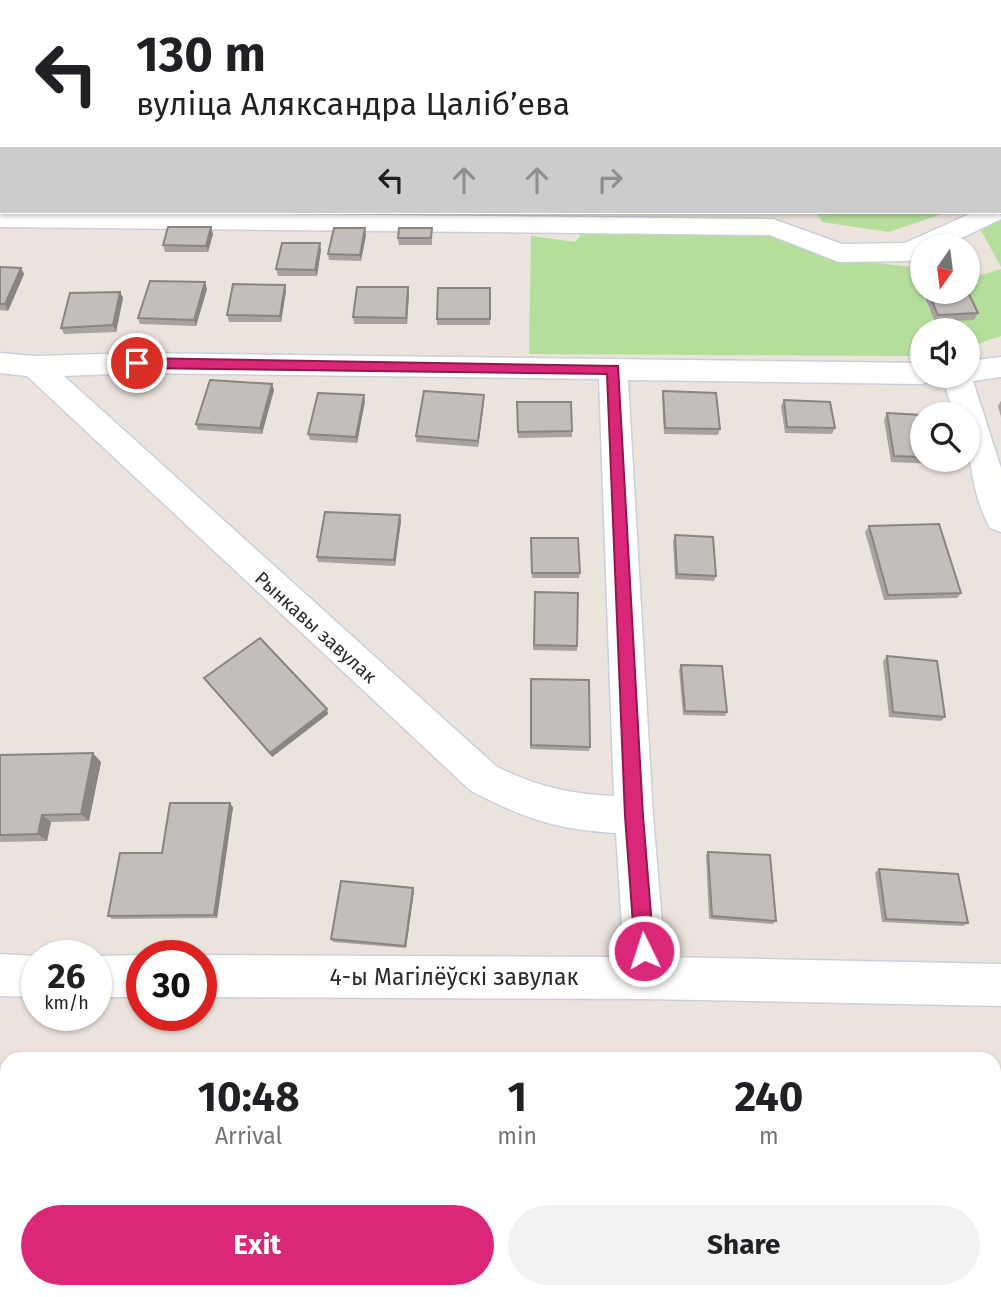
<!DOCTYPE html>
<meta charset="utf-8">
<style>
:root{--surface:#fff;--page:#f2f2f2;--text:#202124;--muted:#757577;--accent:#db2777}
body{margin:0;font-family:"Fira Sans",sans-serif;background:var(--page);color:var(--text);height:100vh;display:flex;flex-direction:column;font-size:26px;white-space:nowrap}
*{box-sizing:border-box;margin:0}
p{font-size:23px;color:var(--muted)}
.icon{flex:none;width:38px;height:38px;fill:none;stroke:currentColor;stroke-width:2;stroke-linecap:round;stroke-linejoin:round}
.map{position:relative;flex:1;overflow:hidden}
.details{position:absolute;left:0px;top:1052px;width:1001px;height:247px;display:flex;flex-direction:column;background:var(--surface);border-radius:21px 21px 0 0;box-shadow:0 2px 5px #0004}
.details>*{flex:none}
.guide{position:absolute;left:0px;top:0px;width:1001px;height:214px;box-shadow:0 2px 5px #0004;background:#fff;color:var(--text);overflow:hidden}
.needle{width:46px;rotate:194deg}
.tools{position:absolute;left:910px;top:234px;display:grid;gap:14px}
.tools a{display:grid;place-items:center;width:70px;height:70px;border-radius:50%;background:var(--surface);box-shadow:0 2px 5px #0004;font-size:35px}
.speed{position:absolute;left:21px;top:940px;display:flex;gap:14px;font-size:35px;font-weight:700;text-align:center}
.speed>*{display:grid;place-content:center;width:91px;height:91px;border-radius:50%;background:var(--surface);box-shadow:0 2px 5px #0004;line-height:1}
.speed small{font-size:18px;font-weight:400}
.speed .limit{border:10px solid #d22;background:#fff;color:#111}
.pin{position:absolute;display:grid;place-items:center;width:60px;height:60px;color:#fff;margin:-30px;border:4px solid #fff;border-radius:50%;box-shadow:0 2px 7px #0007}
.me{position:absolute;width:77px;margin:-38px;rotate:356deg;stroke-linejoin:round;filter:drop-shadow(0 0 5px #0008)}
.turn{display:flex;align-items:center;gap:24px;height:147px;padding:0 21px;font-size:32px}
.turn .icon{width:91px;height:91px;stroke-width:2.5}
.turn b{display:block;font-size:49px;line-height:60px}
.lanes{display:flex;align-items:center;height:66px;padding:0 21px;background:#0003;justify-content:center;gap:35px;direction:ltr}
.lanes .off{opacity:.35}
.eta{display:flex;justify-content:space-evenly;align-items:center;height:119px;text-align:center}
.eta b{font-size:42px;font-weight:700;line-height:49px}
.cta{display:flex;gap:14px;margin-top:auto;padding:14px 21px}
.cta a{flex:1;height:80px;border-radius:42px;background:var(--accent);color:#fff;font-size:28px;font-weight:700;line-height:80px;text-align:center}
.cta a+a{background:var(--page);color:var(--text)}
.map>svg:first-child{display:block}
.green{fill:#b5de9d}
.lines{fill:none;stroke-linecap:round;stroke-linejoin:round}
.minor-casing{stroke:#cbcfdb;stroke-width:3}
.minor{fill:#fff;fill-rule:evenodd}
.wall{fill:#a8a39f}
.shaded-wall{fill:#888582}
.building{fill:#c3beb9;stroke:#888582;stroke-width:2}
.route{fill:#db2777;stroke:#8e194d;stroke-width:2}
.labels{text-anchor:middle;stroke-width:5;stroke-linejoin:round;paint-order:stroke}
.street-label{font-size:19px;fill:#2a2a2a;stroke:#fff}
.near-street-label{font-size:23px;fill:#2a2a2a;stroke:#fff}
</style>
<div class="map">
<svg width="1001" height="1297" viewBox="0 0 1001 1297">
<rect width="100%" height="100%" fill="#ebe4dd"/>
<g class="green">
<polygon points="518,0 1001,0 1001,194 999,2"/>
<polygon points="816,212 948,212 889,232 822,222"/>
<polygon points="1001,219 1001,267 979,227"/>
<polygon points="583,232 767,233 831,258 912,267 935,322 974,319 962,292 968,292 968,279 1001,269 1001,336 968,347 968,331 922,331 922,356 529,354 531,236 575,242"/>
</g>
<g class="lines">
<g class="minor-casing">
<g id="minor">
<polygon points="999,205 1001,219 943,247 922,247 922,256 909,261 839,262 770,235 0,227 0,211 773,219 842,244 905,243 974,212 999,212"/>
<path d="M0 353 35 356 137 353 922 363V376H935L932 380 922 384 628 380 653 816 665 957 1001 964V1006L646 999 201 997V955L624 957 616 833C557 830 523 818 471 791L27 376 0 373ZM137 373 599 379 614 796C568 794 539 787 497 767L64 376Z"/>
<path d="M1001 357V377L973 381 1001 468V532L990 528C971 492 968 454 968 415H954L942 376H968V361Z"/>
<polygon points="0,954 38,956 37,997 0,996"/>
<polygon points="142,955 142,997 96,997 95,956"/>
</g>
</g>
<use href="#minor" class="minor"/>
</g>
<g class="wall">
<polygon points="213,234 208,252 165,252 163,245"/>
<polygon points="366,235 361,261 329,260 328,254"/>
<polygon points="432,235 432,245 399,245 398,238"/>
<polygon points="321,250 317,276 278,276 276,269"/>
<polygon points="922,260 922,291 912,267 915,261"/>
<polygon points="0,267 21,268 24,274 8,311 0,310"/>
<polygon points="285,285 286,291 281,322 229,322 227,315"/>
<polygon points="490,288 490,325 437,325 437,319"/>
<polygon points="207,289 196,326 140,324 138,318"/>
<polygon points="120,292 123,298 116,332 64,334 61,328"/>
<polygon points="923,292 968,292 978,313 974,320 935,322"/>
<polygon points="409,293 407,324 354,324 353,317"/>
<polygon points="272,384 274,390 262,434 198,430 196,424"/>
<polygon points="663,391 720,429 718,435 664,434 662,397"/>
<polygon points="484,395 484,401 478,447 416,442 416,436"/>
<polygon points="784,400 835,428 832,434 785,433 781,406"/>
<polygon points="365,401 357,443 310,440 308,434"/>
<polygon points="1001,401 1001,417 998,406"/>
<polygon points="517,402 572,431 572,437 518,438"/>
<polygon points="887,413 922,415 922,460 937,460 935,464 891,462 884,420"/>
<polygon points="401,521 395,566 318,562 317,557"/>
<polygon points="869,526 961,593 957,598 884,600 865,532"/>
<polygon points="675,535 716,576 714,581 675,579 673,541"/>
<polygon points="531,538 580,573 579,578 532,578"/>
<polygon points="535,592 577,646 577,651 533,650"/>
<polygon points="887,656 945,717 941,721 889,717 883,661"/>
<polygon points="681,665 727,712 725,716 683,715 679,670"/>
<polygon points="204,678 328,714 272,757 207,682"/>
<polygon points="531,679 590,747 589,751 530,749"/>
<polygon points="0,755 101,762 89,821 51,822 47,841 0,842"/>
<polygon points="233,807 217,918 112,919 108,916 162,853"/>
<polygon points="708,852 776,921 773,924 709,919 706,855"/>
<polygon points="879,869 968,923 963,926 882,922 875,873"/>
<polygon points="413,888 414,891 406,948 333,942 331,939"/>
</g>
<g class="shaded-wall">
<polygon points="211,227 213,234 208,252 206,246"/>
<polygon points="365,228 366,235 361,261 360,255"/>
<polygon points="320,243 321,250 317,276 315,270"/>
<polygon points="21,268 24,274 8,311 5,304"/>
<polygon points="205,282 207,289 196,326 194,320"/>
<polygon points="285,285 286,291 281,322 280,316"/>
<polygon points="408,287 409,293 407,324 406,318"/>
<polygon points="120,292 123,298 116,332 113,325"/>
<polygon points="272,384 274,390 262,434 260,428"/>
<polygon points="364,395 365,401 357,443 356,437"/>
<polygon points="484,395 484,401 478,447 478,441"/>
<polygon points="400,515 401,521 395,566 394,560"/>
<polygon points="327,709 328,714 272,757 270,753"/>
<polygon points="93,753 101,762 89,821 81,814"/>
<polygon points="230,803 233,807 217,918 214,915"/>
<polygon points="42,815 51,822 47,841 38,834"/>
<polygon points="413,888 414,891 406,948 405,946"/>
</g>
<g class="building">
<polygon points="168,227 211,227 206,246 163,245"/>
<polygon points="334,228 365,228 360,255 328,254"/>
<polygon points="399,228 432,228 431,238 398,238"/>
<polygon points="282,243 320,243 315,270 276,269"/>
<polygon points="922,260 922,278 915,261"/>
<polygon points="0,267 21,268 5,304 0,304"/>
<polygon points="150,281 205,282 194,320 138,318"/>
<polygon points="233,284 285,285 280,316 227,315"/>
<polygon points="357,287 408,287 406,318 353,317"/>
<polygon points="438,288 490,288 490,319 437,319"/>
<polygon points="120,292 113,325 61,328 70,293"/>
<polygon points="928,292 968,292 978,313 938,315"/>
<polygon points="210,380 272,384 260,428 196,424"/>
<polygon points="424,391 484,395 478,441 416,436"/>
<polygon points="663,391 716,393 720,429 665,428"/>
<polygon points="318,393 364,395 356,437 308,434"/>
<polygon points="784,400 830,402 835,428 787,427"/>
<polygon points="517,402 571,402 572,431 518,432"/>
<polygon points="887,413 922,415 922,457 894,456"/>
<polygon points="325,512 400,515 394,560 317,557"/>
<polygon points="939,524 961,593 888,595 869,526"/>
<polygon points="675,535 713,537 716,576 677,574"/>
<polygon points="531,538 578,538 580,573 532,573"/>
<polygon points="535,592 578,593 577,646 534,645"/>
<polygon points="260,638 327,709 270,753 204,678"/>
<polygon points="887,656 937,661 945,717 893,712"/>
<polygon points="681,665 722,666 727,712 685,711"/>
<polygon points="531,679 589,680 590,747 531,745"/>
<polygon points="93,753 81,814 42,815 38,834 0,835 0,755"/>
<polygon points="170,803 230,803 214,915 108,916 120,853 162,853"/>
<polygon points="708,852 770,855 776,921 712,916"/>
<polygon points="879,869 958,874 968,923 886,919"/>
<polygon points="341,881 413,888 405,946 331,939"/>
<polygon points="7,1079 7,1136 0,1136 0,1106"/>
<polygon points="994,1096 1001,1097 1001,1157 994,1157"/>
</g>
<polygon class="route" points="137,358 618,366 643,816 654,951 651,957 644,960 638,957 635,951 625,816 607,374 137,368 131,363"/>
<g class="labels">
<g class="street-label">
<text transform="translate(316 627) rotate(42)" y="7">Рынкавы завулак</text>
</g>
<g class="near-street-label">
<text x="454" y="985">4-ы Магілёўскі завулак</text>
</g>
</g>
</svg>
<div class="tools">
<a><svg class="needle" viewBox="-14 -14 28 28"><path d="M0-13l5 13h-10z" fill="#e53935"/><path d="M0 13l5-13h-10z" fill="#757577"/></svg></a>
<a><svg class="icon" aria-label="sound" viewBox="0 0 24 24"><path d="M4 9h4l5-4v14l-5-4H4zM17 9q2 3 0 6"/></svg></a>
<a><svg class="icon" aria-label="search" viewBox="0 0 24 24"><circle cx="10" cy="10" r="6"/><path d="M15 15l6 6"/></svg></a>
</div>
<div class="speed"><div>26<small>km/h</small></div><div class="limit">30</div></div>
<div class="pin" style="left:137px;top:363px;background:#d93025"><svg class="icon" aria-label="arrive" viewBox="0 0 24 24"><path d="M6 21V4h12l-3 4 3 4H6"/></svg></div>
<svg class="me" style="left:644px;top:951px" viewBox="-20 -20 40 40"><circle r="17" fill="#db2777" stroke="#fff" stroke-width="3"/><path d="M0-11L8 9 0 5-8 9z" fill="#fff"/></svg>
<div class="guide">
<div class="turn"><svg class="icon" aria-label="left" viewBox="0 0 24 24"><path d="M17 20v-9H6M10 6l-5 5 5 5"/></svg><div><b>130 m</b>вуліца Аляксандра Цалібʼева</div></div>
<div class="lanes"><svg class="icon" aria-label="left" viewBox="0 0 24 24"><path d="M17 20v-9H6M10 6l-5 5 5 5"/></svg><svg class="icon off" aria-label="ahead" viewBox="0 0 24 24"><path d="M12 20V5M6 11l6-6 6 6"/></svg><svg class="icon off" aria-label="ahead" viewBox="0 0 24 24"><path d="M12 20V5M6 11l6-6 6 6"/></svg><svg class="icon off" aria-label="right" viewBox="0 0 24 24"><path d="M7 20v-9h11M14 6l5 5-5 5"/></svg></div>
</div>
<section class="details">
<div class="eta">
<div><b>10:48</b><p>Arrival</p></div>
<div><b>1</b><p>min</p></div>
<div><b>240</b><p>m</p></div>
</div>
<div class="cta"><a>Exit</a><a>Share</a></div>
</section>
</div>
